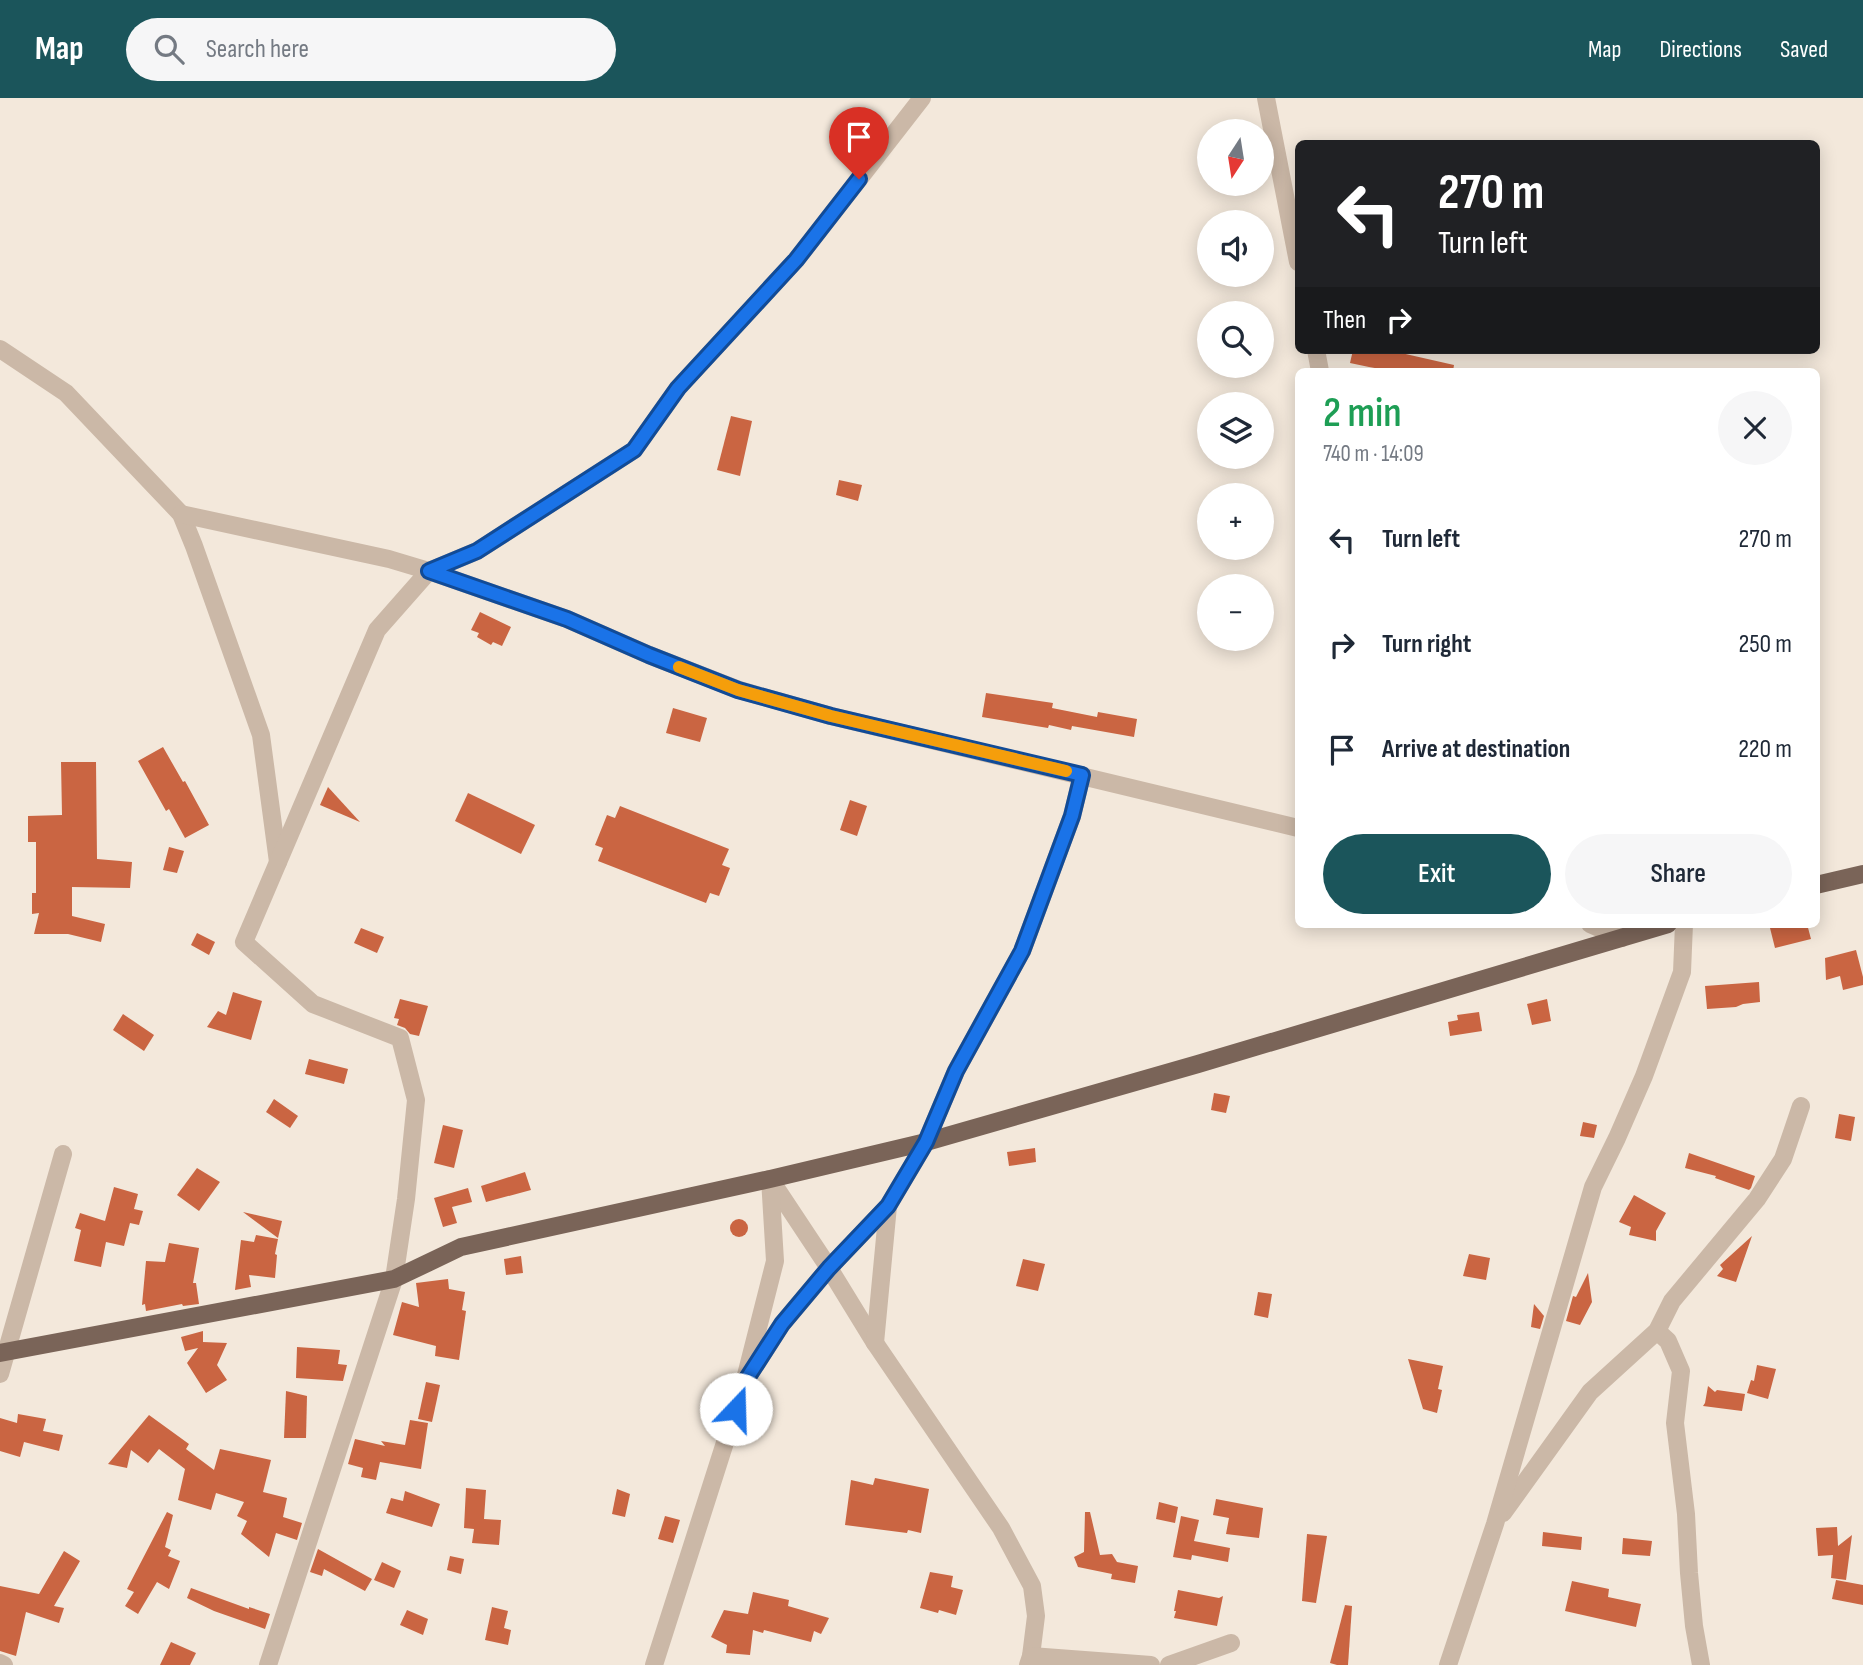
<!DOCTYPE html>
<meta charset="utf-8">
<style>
:root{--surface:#fff;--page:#f6f6f7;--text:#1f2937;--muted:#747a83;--accent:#1b555b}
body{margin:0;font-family:"Sofia Sans Condensed",sans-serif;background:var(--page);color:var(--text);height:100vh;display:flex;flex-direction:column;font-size:26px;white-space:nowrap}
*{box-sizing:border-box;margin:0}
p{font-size:23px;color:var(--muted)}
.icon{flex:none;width:38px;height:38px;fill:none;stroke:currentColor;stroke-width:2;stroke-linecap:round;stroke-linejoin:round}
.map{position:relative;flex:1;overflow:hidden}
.drawer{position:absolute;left:1295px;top:270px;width:525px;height:560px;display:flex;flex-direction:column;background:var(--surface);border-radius:10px;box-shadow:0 4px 18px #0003}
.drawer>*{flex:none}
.guide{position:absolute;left:1295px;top:42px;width:525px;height:214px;border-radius:10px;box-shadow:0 4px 18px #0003;background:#202124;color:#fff;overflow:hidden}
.needle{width:46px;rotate:192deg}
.buttons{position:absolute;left:1197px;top:21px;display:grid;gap:14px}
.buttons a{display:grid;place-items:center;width:77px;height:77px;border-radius:50%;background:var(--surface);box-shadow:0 4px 18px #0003;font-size:35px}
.pin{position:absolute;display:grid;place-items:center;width:60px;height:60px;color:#fff;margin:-72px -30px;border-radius:50% 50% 50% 0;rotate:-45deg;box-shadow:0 0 7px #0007}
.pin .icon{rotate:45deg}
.me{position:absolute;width:77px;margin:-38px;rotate:21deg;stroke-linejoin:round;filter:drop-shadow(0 0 5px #0008)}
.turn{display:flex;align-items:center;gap:24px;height:147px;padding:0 28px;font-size:32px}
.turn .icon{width:91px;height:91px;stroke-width:2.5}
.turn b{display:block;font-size:49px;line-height:60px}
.then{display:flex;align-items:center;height:66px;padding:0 28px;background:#0003;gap:14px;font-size:26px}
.round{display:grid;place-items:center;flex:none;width:74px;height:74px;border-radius:37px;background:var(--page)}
.overview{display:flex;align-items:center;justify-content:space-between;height:119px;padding:0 28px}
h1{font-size:42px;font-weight:600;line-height:52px;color:#1e9e55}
.action{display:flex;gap:14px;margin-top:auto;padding:14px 28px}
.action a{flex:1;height:80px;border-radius:42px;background:var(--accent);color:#fff;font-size:28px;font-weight:600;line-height:80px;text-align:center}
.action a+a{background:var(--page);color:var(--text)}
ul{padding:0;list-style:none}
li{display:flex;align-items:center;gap:21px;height:105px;padding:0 28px}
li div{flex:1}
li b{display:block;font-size:26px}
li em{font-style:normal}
header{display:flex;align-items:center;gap:42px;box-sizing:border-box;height:98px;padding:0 35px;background:var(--accent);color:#fff}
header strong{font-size:33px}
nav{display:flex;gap:38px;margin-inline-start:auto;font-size:24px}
.search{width:490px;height:63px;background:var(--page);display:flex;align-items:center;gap:18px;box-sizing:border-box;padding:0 24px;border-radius:38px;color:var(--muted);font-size:26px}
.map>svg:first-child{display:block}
.building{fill:#ca6542}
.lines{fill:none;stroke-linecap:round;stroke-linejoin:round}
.minor{stroke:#cbb8a7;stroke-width:18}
.major{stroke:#7a6458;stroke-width:18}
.route-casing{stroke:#114b97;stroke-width:18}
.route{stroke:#1a73e8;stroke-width:12}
.slow{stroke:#f59e0b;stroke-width:12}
</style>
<header>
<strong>Map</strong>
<div class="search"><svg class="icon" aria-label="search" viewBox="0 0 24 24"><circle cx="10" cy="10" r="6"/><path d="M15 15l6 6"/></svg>Search here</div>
<nav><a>Map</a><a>Directions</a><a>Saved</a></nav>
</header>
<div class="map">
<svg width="1863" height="1567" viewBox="0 0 1863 1567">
<rect width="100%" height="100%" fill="#f3e8db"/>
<g class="building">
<polygon points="1353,252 1388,252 1454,267 1453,273 1392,273 1369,269 1350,265"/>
<polygon points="731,318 752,323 740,378 717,372"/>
<polygon points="839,382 862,387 858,403 836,397"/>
<polygon points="480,514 511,529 502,548 493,544 491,547 477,539 479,535 471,532"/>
<polygon points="986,595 1053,605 1052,610 1097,619 1098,614 1137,621 1134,639 1072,628 1071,632 1049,627 1048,630 982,619"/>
<polygon points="673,610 707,620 700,644 666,635"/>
<polygon points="163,649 183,684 185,683 209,727 185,740 169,711 166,713 138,663"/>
<polygon points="61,664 96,664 97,761 132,764 130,790 72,789 72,818 105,826 101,844 68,836 34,836 39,815 32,816 32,795 36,795 36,744 28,744 28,718 62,717"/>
<polygon points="328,689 360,724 320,707"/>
<polygon points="468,695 535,727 521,756 455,723"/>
<polygon points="850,702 867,708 857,738 840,732"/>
<polygon points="620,708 729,751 722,767 730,770 719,798 710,795 706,805 598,763 603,750 595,747 607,717 615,720"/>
<polygon points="169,749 184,753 177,775 163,772"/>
<polygon points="1769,826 1807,826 1811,841 1775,850"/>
<polygon points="361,830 384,839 377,855 354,845"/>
<polygon points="197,835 215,844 209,857 191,847"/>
<polygon points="1856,852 1863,879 1863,887 1843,892 1840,878 1826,882 1825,860"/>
<polygon points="1759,884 1760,904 1743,906 1736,909 1707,911 1705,888"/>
<polygon points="233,894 262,903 251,942 207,929 218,913 226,917"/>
<polygon points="400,901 428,908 419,938 410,936 405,930 397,927 399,921 394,920"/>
<polygon points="1547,901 1551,923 1532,927 1527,906"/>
<polygon points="1479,914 1482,933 1450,938 1448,924 1458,922 1457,917"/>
<polygon points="123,916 154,937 144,953 113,932"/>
<polygon points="309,961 348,971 344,986 305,976"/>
<polygon points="1214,995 1230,998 1226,1015 1211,1012"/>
<polygon points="274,1001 298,1018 290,1030 266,1014"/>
<polygon points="1839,1016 1855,1019 1851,1043 1835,1040"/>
<polygon points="1583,1024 1597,1027 1594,1040 1580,1038"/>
<polygon points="443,1027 463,1032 454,1070 434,1065"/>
<polygon points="1035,1050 1036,1064 1009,1068 1007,1054"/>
<polygon points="1689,1055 1755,1078 1751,1090 1749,1092 1715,1080 1716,1078 1685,1070"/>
<polygon points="197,1070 220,1084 199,1113 177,1097"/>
<polygon points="525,1074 531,1092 486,1104 481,1088"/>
<polygon points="114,1089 138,1096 134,1111 143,1113 139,1127 130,1125 124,1148 106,1144 101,1169 74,1163 81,1132 75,1130 80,1115 105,1123"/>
<polygon points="468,1090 472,1104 452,1109 457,1125 443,1129 434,1100"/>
<polygon points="1634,1097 1666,1115 1656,1133 1656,1143 1629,1137 1631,1129 1619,1124"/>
<polygon points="243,1114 282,1123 278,1140"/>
<circle cx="739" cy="1130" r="9"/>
<polygon points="256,1137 278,1141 275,1156 277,1157 275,1180 249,1177 251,1189 235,1192 241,1142 254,1144"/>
<polygon points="1752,1138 1736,1184 1717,1178 1723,1171 1720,1167"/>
<polygon points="169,1145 199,1150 193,1185 196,1185 199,1206 183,1208 182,1206 146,1213 145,1206 142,1207 146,1163 165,1164"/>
<polygon points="1469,1156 1490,1160 1486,1182 1463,1178"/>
<polygon points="521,1158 523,1175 506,1177 504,1161"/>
<polygon points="1023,1161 1045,1166 1038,1193 1016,1188"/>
<polygon points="1588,1175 1592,1204 1580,1227 1566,1223 1573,1198 1576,1199"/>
<polygon points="448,1181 449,1191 465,1194 462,1212 466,1213 459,1262 435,1258 436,1248 393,1237 402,1204 419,1209 416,1185"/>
<polygon points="1258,1194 1272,1196 1268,1220 1254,1217"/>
<polygon points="1534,1206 1544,1218 1540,1231 1531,1229"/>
<polygon points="203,1233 203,1244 227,1245 217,1267 227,1282 206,1295 187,1265 198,1250 185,1253 181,1239"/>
<polygon points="297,1249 340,1252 338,1266 347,1267 343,1283 296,1280"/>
<polygon points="1408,1261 1443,1268 1438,1291 1442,1292 1437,1315 1423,1311"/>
<polygon points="1757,1267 1776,1271 1768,1301 1747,1295 1751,1282 1754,1283"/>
<polygon points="426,1284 440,1287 432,1324 418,1321"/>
<polygon points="1708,1288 1715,1294 1717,1292 1745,1296 1742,1313 1703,1308 1705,1305"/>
<polygon points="286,1293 307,1298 306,1340 284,1340"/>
<polygon points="18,1316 46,1321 43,1333 63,1337 59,1353 24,1344 20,1359 0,1353 0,1320 17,1325"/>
<polygon points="149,1317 189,1346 186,1351 214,1372 220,1351 271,1362 263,1394 287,1400 283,1419 302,1425 297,1442 276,1435 269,1459 241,1436 247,1423 237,1418 244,1404 216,1395 211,1412 178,1402 185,1371 159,1351 148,1365 131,1352 127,1370 108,1366"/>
<polygon points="410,1322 428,1325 421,1371 380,1364 376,1382 361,1379 363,1370 348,1366 355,1341 385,1348 381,1343 405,1347"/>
<polygon points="875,1380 929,1391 921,1435 908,1432 907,1435 845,1427 851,1382 873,1387"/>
<polygon points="466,1390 486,1392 484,1421 501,1422 499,1447 472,1445 474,1431 464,1430"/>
<polygon points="617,1391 630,1396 625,1419 612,1416"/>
<polygon points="405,1393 440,1406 432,1429 386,1415 391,1400 403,1403"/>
<polygon points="1216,1401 1263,1410 1259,1440 1226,1436 1229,1420 1213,1417"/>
<polygon points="1159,1404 1178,1409 1175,1425 1156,1421"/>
<polygon points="167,1414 173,1417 165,1449 171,1452 168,1458 180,1463 169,1491 157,1484 138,1516 125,1508 134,1494 127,1491"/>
<polygon points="1085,1414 1090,1414 1100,1457 1112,1456 1117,1464 1138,1468 1135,1485 1111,1481 1112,1476 1078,1469 1074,1459 1084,1454"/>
<polygon points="665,1418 680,1422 673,1445 658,1441"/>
<polygon points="1181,1418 1199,1422 1194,1443 1230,1450 1228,1464 1192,1457 1191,1462 1173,1459"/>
<polygon points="1837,1429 1838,1448 1852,1437 1846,1482 1831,1480 1833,1457 1818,1458 1816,1430"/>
<polygon points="1543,1434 1582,1439 1581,1452 1542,1448"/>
<polygon points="1307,1436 1327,1438 1316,1505 1302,1503"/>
<polygon points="1623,1440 1652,1443 1650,1458 1622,1456"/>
<polygon points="318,1451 372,1481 365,1493 324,1471 322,1478 310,1474"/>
<polygon points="64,1453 80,1463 54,1508 64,1510 59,1525 26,1514 16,1558 0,1553 0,1488 39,1496"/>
<polygon points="450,1458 464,1461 461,1476 447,1472"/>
<polygon points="382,1464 401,1473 394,1490 374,1482"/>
<polygon points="930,1474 953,1478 951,1489 963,1492 956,1517 939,1512 938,1515 920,1510"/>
<polygon points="1836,1482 1863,1487 1863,1507 1832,1501"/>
<polygon points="1572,1483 1609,1491 1608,1499 1641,1506 1636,1529 1565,1513"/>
<polygon points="191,1490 249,1511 249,1509 270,1516 265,1531 214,1513 187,1500"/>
<polygon points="1178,1492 1219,1500 1223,1498 1217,1528 1174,1520 1176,1513 1174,1513"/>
<polygon points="753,1494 789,1502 788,1508 829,1520 821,1536 814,1533 811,1544 764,1532 763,1535 753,1532 750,1557 726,1555 727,1547 711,1539 724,1512 748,1516"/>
<polygon points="1345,1507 1352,1508 1348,1567 1337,1567 1330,1565"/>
<polygon points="492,1509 508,1513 504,1530 511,1532 508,1547 485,1542"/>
<polygon points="407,1512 428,1521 423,1537 400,1527"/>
<polygon points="171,1544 196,1555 190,1567 160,1567"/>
</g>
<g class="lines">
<g class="minor">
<polyline points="1266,0 1298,164"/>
<polyline points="0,251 66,295 181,416 194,448 261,637 278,764"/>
<polyline points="1316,252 1320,273"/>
<polyline points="181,416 389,461 429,473 567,521 649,557 739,592 831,618 1298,730"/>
<polyline points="1590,826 1622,840"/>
<polyline points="770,1081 829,1170 875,1245 1001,1430 1032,1488 1036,1518 1031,1558 1028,1567"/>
<polyline points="1657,1233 1668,1243 1681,1273 1675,1325 1686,1416 1689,1475 1694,1528 1701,1567"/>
<polyline points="875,1245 888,1108"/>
<polyline points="0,1276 63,1056"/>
<polyline points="744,1285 782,1226 829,1170 888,1108 926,1044 956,973 1022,853 1072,718 1082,677"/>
<polyline points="1503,1415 1590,1294 1657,1233 1672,1203 1757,1101 1783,1061 1801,1008"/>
<polyline points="1031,1558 1151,1567"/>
<polyline points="0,1565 4,1567"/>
<polyline points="268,1567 394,1181 406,1101 416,1002 400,940 313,906 244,844 377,532 429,473 477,453 634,352 678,290 796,162 922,0"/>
<polyline points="654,1567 744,1285 775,1163 770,1081"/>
<polyline points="1169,1567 1231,1545"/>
<polyline points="1448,1567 1495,1426 1593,1089 1617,1040 1644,978 1682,874 1684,826"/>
</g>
<g class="major">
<polyline points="1816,787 1863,776"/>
<polyline points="0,1255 394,1181 461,1149 770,1081 926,1044 1198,966 1668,826"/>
</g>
</g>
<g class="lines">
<g class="route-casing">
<polyline id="route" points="736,1311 744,1285 782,1226 829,1170 888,1108 926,1044 956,973 1022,853 1072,718 1082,677 831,618 738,592 649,557 567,521 429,473 477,453 634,352 678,290 796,162 859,81"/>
</g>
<use href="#route" class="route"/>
<polyline class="slow" points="679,569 738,592 831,618 1066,673"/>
</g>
</svg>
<div class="buttons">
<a><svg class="needle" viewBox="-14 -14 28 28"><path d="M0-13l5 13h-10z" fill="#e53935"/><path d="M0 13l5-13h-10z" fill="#747a83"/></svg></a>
<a><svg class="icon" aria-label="sound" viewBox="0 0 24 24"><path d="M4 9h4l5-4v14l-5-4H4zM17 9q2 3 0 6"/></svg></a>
<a><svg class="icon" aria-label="search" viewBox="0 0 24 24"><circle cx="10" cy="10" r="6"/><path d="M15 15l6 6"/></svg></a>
<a><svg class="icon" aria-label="layers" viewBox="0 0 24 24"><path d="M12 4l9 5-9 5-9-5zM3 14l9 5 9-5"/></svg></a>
<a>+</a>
<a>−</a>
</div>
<div class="pin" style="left:859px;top:81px;background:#d93025"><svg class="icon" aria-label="arrive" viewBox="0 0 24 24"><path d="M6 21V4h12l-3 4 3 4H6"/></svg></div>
<svg class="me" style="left:736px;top:1311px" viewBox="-20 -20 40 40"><circle r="19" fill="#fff"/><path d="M0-13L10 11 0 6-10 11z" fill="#1a73e8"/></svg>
<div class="guide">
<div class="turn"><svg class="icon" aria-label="left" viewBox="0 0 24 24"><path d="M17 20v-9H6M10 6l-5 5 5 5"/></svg><div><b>270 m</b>Turn left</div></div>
<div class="then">Then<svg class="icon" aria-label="right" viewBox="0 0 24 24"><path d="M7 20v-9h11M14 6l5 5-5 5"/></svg></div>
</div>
<section class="drawer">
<div class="overview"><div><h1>2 min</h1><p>740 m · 14:09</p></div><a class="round"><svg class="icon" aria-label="close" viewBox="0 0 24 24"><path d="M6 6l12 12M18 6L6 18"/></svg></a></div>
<ul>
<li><svg class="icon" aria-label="left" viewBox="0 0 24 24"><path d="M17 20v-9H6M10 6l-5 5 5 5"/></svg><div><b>Turn left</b></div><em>270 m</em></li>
<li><svg class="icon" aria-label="right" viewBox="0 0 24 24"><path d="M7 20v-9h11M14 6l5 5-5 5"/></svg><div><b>Turn right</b></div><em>250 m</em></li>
<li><svg class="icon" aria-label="arrive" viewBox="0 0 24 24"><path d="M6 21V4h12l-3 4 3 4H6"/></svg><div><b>Arrive at destination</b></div><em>220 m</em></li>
</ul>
<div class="action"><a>Exit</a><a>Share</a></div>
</section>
</div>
